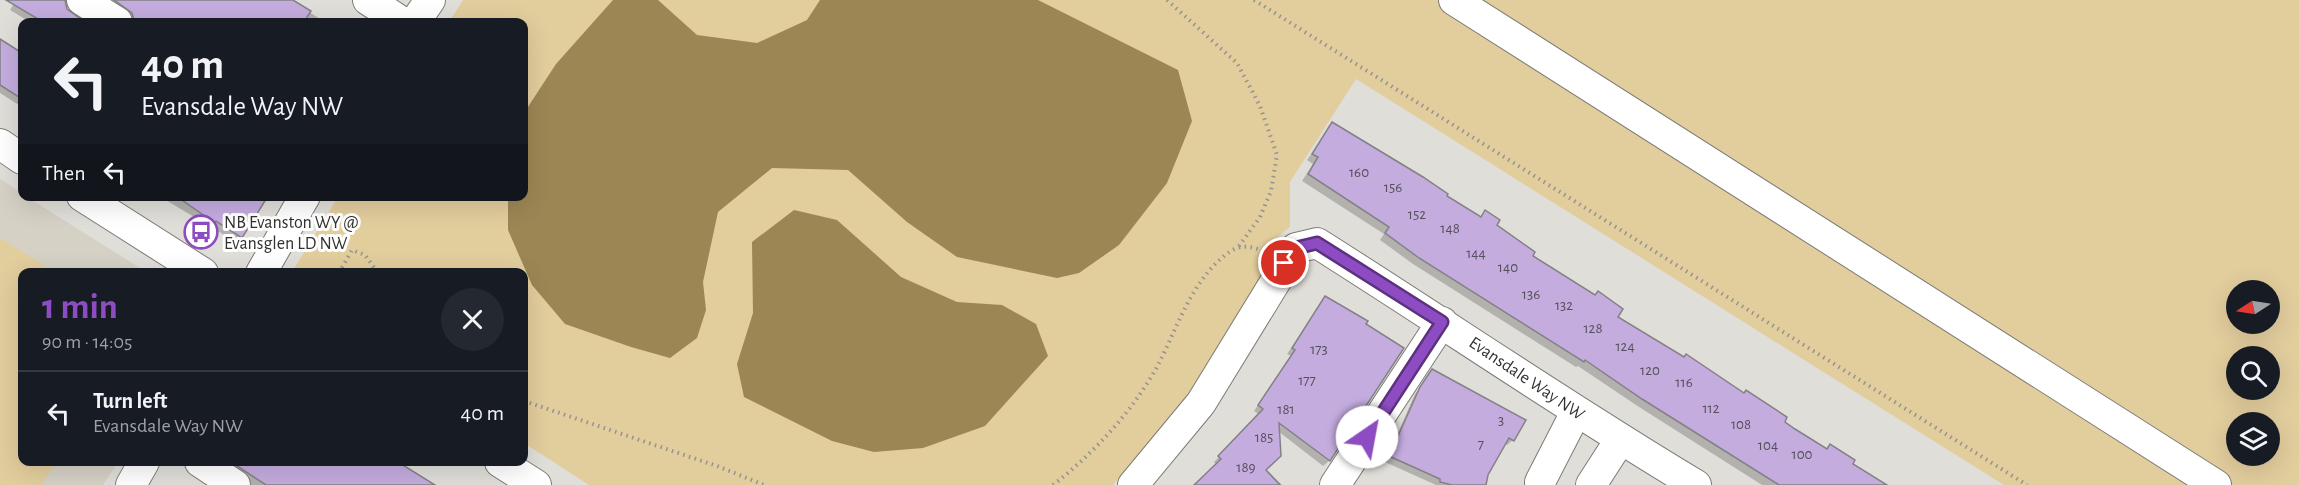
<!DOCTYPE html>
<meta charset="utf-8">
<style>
:root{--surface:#171b24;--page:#242831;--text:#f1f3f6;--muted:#9ea1a6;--line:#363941;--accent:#8d4cc1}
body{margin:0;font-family:"Alegreya Sans",sans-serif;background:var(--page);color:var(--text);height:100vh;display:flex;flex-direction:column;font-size:22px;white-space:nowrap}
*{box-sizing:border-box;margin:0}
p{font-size:20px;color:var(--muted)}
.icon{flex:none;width:33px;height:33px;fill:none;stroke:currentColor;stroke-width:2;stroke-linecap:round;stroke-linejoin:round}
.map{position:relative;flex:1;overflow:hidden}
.panel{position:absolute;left:18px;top:268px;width:510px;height:198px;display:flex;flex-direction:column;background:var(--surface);border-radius:12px;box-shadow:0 6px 24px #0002}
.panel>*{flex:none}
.hud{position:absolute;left:18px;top:18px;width:510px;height:183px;border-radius:12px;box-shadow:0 6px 24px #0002;background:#171b24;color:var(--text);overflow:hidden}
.needle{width:39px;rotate:258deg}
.fabs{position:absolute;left:2226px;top:280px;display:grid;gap:12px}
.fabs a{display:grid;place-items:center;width:54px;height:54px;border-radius:50%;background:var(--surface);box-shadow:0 6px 24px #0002;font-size:30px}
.pin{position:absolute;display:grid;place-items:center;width:51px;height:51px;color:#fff;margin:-26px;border:3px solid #fff;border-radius:50%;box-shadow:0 2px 6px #0007}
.me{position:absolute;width:66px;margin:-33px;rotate:33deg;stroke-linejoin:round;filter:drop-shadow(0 0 4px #0008)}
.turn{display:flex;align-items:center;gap:21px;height:126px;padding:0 24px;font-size:27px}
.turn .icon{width:78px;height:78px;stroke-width:2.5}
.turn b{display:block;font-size:42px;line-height:51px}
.then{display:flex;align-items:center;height:57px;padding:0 24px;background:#0003;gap:12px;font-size:22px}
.round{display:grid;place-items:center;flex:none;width:63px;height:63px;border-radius:32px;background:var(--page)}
.head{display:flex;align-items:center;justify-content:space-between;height:102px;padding:0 24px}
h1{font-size:36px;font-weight:700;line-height:45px;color:var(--accent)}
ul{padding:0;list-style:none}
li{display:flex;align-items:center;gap:18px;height:84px;padding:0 24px;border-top:2px solid var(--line)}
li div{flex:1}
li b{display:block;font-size:22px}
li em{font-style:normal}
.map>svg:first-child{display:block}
.built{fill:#d6d1c5}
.green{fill:#e2cd9d;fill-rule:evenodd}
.water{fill:#9c8654}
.shadow{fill:#0003}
.building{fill:#c4acde;stroke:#838186;stroke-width:1.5}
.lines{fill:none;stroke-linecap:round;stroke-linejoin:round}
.minor-casing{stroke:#7d7b76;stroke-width:32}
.path{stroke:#94938f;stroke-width:4;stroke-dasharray:1.5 4.5;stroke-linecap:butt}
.minor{stroke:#fff;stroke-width:30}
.route-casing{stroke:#5c317d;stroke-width:15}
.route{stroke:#8d4cc1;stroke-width:10}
.labels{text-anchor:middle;stroke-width:6;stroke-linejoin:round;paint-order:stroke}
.number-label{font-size:15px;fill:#56505b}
.poi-label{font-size:18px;fill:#31312f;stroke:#fff;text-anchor:start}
.street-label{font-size:18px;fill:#31312f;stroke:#fff}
</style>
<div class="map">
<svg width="2299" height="485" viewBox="0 0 2299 485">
<rect width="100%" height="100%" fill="#e0ded9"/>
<polygon class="built" points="0,179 22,193 22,196 27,197 148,273 22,273 22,462 118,462 103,485 0,485"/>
<g class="green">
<path d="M463 0H2299V485H2004L1356 79 1290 182V227C1274 238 1268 250 1260 267L1264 269 1229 333 1192 390 1113 485H589L524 443V273H294L295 267 338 197 524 196V22H449ZM2236 291H2270V324H2236ZM2236 357H2270V390H2236ZM2236 423H2270V456H2236Z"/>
<polygon points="0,238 56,273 22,273 22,462 56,462 41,485 0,485"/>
</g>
<g class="water">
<polygon points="613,0 658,0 697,35 757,43 807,20 820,0 1038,0 1178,70 1192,121 1167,183 1119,245 1079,273 1057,278 957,257 907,222 848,170 772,168 718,212 703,282 706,310 697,338 670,358 631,347 565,324 532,285 508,230 508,197 524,196 524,113 556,64"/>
<polygon points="794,210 837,220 901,277 957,302 1002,305 1036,324 1048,356 985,426 923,448 874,452 832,441 744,397 737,364 753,313 752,242"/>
</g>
<g class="shadow">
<polygon points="16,0 63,0 65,8 83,22 30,22 10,10"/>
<polygon points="101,0 290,0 325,22 129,22"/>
<polygon points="0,40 17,51 22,43 22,110 20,109 22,107 0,93"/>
<polygon points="1333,124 1479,218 1485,212 1495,226 1531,257 1616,318 1826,450 1830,446 1851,464 1881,485 1762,485 1636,405 1578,366 1576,367 1413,264 1380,240 1384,234 1302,181 1313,164 1307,160"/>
<polygon points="159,196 267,196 236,242"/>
<polygon points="1325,298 1402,348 1329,461 1323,466 1278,431 1262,473 1264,475 1268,471 1282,485 1196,485 1217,465 1214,462 1260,415 1254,411 1291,356 1287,354"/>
<polygon points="1432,371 1513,440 1507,445 1505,444 1487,475 1485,485 1436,485 1385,462 1415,394"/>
<polygon points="217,462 395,462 433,485 251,485"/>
</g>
<g class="building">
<polygon points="6,0 65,0 67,9 85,22 43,22"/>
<polygon points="114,0 293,0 311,11 304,22 233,22 229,20 227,22 134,22 132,13"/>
<polygon points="0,39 22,53 22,99 0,85"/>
<polygon points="1332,122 1423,177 1448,194 1447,196 1481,217 1485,210 1500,220 1497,225 1535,252 1533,256 1595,295 1598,291 1623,309 1618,317 1684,357 1686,354 1744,393 1746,390 1787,417 1785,422 1795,429 1827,449 1830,444 1855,460 1853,464 1887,485 1779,485 1642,399 1585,360 1584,362 1419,258 1385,233 1389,227 1308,174 1318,157 1312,154"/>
<polygon points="176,196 268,196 242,238 216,221 215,223"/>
<polygon points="1325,296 1368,321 1366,324 1404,348 1330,461 1279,423 1281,456 1266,470 1280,485 1194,485 1221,459 1218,456 1263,409 1258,405 1295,350 1292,348"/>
<polygon points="1432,369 1526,420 1514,441 1509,438 1488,475 1486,485 1452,485 1440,482 1440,479 1389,456 1420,387"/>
<polygon points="231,462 398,462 435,485 266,485"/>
</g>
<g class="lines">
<g class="minor-casing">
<g id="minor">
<polyline points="82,0 117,22"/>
<polyline points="368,0 402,22"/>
<polyline points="1454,0 2216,485"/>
<polyline points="415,22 430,0"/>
<polyline points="0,144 22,159"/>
<polyline points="82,196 203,273"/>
<polyline points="261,273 305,196"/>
<polyline points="200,462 235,485"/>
<polyline points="500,462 536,485"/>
<polyline points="131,485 144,462"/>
<path d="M1133 485 1201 403 1296 248 1317 243C1444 323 1567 408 1696 485"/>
<polyline points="1335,485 1442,322"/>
<polyline points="1540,485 1540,482 1576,412"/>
<polyline points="1591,485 1620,440"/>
</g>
</g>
<g class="path">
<polyline points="1167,0 1237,63 1260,106 1277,155 1271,191 1260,217 1239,246"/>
<polyline points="1254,0 2027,485"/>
<polyline points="339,273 352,250 365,255 378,273"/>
<polyline points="524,401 717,466 764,485"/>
<path d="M1053 485C1093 454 1133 411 1158 365 1177 328 1191 283 1224 256 1238 244 1249 245 1266 252"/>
</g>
<use href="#minor" class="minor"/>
</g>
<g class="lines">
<g class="route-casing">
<polyline id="route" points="1284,263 1296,248 1317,243 1442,322 1367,437"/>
</g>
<use href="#route" class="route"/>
</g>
<defs>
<g id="bus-ring" transform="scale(1.725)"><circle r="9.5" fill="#fff" stroke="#8d4cc1" stroke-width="1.5"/><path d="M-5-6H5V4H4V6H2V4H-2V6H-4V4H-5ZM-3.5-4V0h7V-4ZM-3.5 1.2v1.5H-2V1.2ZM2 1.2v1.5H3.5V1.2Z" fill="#8d4cc1"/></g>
</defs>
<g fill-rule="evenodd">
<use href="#bus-ring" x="201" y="232"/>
</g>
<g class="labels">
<g class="number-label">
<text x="1359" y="177">160</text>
<text x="1393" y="192">156</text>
<text x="1417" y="219">152</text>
<text x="1450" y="233">148</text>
<text x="1476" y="258">144</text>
<text x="1508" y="272">140</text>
<text x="1531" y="299">136</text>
<text x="1564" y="310">132</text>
<text x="1593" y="333">128</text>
<text x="1625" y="351">124</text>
<text x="1319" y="354">173</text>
<text x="1650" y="375">120</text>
<text x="1307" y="385">177</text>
<text x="1684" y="387">116</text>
<text x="1711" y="413">112</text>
<text x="1286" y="414">181</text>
<text x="1501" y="425">3</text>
<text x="1741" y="429">108</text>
<text x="1264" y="442">185</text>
<text x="1481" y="449">7</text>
<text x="1768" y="450">104</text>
<text x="1802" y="459">100</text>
<text x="1246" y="472">189</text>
</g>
<g class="poi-label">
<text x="224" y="228">NB Evanston WY @<tspan x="224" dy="21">Evansglen LD NW</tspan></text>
</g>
<g class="street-label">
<text transform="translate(1527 378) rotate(34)" y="6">Evansdale Way NW</text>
</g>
</g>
</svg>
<div class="fabs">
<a><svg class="needle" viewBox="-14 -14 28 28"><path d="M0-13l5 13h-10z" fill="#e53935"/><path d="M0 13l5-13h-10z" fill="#9ea1a6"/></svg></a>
<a><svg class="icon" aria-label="search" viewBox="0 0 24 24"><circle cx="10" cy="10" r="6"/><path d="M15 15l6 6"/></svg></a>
<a><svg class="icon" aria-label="layers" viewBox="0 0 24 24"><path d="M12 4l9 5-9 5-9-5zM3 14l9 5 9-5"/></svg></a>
</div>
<div class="pin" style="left:1284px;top:263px;background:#d93025"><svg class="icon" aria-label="arrive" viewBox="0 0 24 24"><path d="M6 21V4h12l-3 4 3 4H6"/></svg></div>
<svg class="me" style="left:1367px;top:437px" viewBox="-20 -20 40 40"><circle r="19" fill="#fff"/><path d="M0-13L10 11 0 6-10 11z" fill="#8d4cc1"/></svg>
<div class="hud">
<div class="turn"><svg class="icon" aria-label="left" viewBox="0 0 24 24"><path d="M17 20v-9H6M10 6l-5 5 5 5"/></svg><div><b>40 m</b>Evansdale Way NW</div></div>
<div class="then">Then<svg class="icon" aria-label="left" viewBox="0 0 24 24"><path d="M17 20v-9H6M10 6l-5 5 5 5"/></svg></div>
</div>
<section class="panel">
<div class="head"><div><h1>1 min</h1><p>90 m · 14:05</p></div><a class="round"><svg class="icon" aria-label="close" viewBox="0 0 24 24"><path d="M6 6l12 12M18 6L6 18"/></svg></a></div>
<ul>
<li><svg class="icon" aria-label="left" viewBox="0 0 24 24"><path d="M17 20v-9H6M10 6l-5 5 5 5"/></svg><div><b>Turn left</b><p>Evansdale Way NW</p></div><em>40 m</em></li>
</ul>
</section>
</div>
